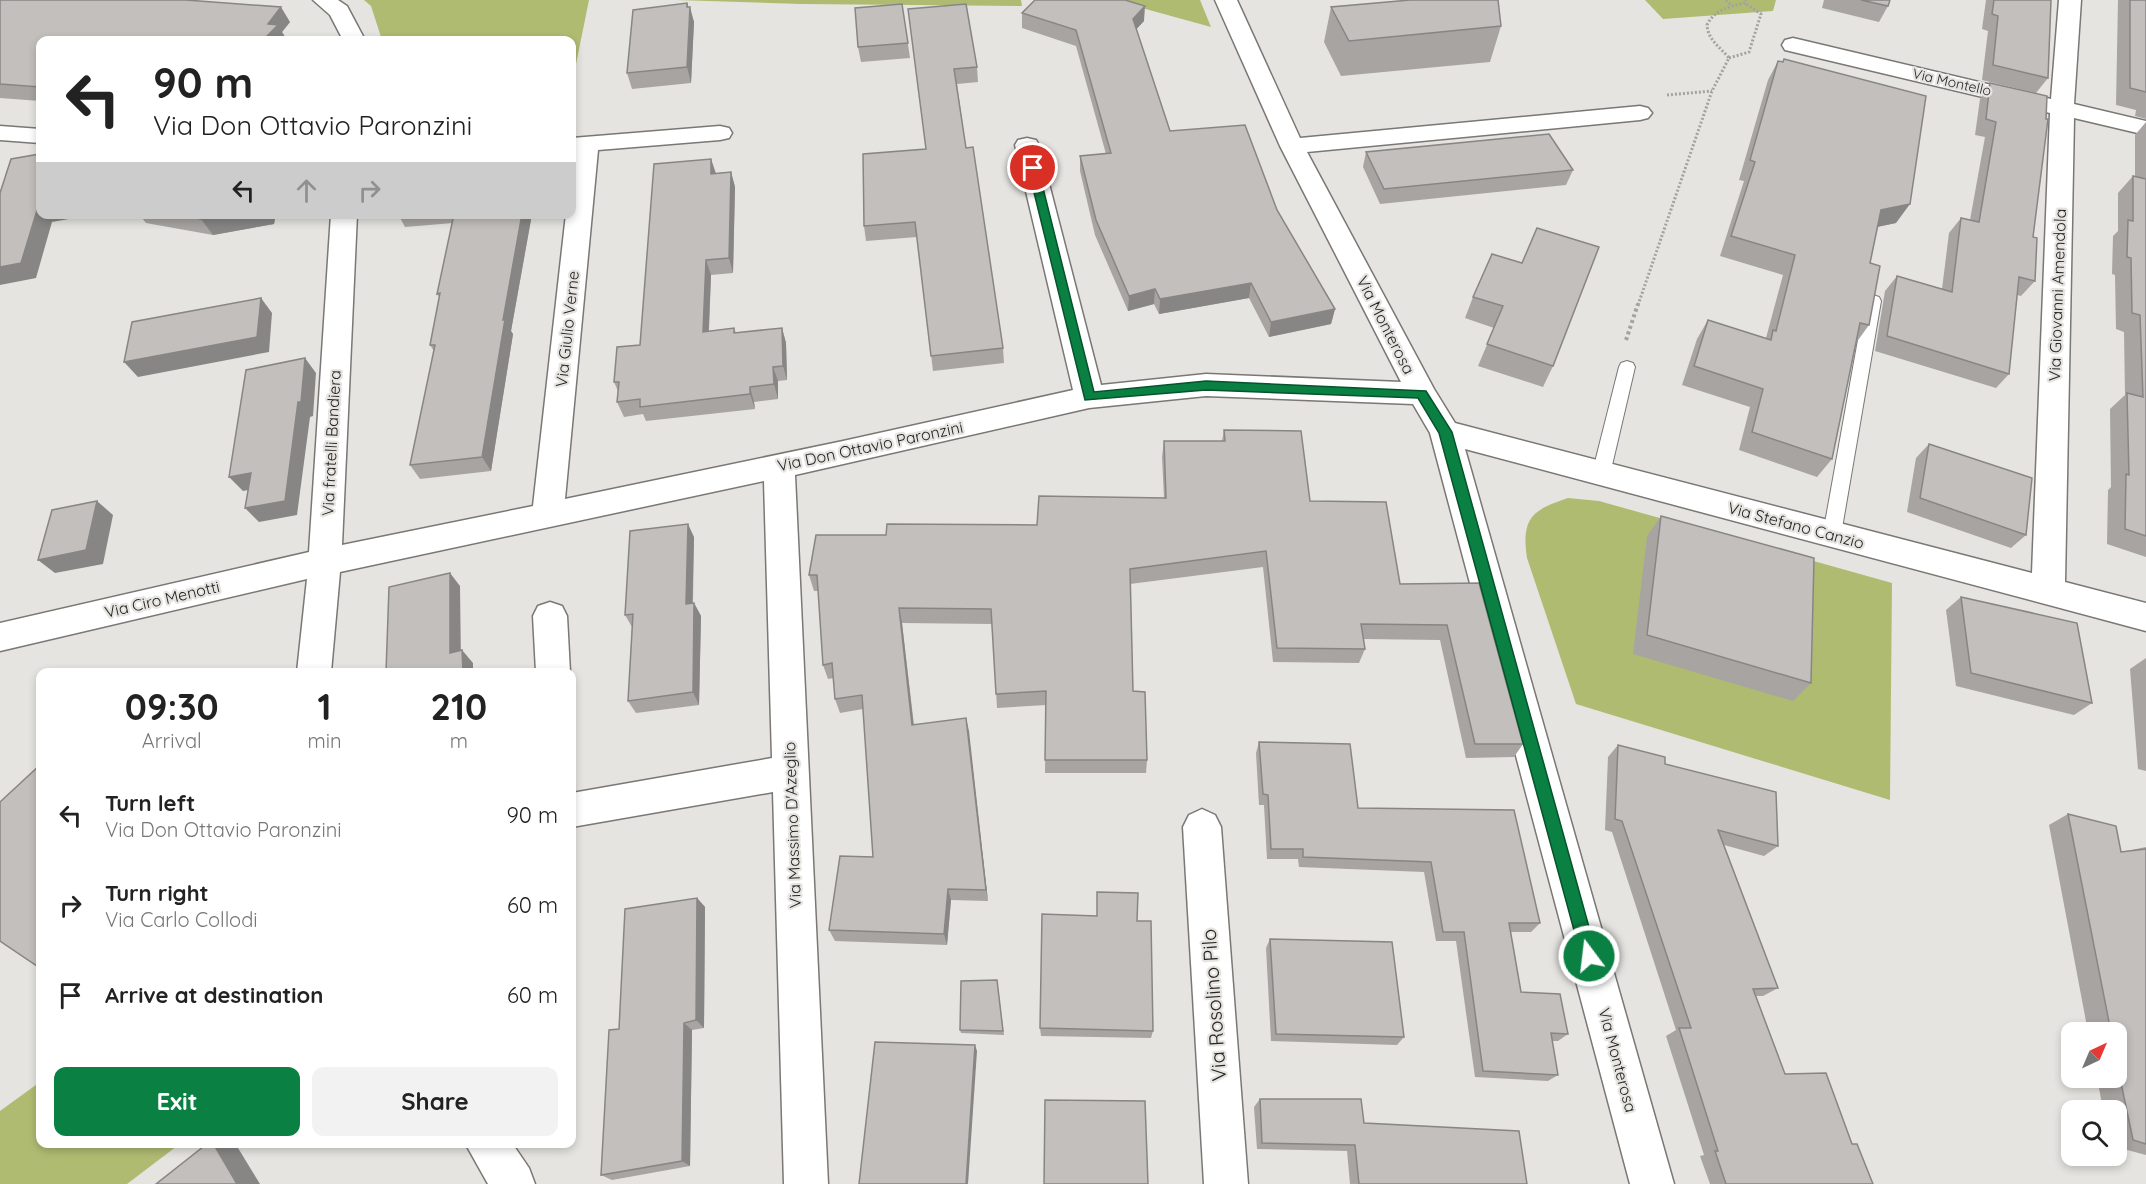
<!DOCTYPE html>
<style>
:root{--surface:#fff;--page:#f2f2f2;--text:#222;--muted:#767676;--accent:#0b8043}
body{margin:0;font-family:Quicksand,sans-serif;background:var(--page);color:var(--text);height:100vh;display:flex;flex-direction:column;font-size:22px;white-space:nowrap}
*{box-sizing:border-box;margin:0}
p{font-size:20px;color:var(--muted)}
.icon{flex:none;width:33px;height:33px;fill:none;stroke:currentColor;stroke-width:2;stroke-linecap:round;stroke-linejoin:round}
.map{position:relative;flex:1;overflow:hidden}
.panel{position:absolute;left:36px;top:668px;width:540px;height:480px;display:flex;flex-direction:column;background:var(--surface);border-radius:12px;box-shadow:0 3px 9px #0003}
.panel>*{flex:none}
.banner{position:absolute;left:36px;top:36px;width:540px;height:183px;border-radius:12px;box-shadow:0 3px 9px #0003;background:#fff;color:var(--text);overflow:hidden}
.needle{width:39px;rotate:44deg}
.tools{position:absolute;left:2061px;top:1022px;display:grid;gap:12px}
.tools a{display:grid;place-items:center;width:66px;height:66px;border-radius:12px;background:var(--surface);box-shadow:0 3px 9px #0003;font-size:30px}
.pin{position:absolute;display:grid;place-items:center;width:51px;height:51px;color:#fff;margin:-26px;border:3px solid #fff;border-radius:50%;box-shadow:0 2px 6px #0007}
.me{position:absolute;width:66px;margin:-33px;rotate:345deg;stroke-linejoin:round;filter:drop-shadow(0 0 4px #0008)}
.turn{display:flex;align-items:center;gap:21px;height:126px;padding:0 18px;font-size:27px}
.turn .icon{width:78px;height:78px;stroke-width:2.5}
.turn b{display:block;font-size:42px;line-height:51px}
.lanes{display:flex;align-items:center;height:57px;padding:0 18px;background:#0003;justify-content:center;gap:30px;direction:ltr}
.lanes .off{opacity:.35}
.eta{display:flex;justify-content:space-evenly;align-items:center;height:102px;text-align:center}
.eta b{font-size:36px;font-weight:800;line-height:42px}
.primary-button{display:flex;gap:12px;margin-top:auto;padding:12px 18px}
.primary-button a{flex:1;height:69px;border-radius:12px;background:var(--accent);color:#fff;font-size:24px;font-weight:800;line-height:69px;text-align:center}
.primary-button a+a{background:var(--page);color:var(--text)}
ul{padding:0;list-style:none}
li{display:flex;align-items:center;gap:18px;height:90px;padding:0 18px}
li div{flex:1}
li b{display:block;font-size:22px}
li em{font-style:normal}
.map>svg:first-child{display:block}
.green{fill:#b0bb72}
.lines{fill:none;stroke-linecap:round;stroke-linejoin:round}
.lane-casing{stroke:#7a7774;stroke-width:2}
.street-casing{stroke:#7a7774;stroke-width:3}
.path-far1{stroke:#a4a29f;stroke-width:3;stroke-dasharray:2 2;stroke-linecap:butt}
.path{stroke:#a4a29f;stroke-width:4;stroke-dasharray:3 3;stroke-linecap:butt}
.lane{fill:#fff;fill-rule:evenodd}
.street{fill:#fff;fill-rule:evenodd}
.wall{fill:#a7a4a2}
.shaded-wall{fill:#888684}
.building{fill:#c2bfbc;stroke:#888684;stroke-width:1.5}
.route{fill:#0b8043;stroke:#07532c;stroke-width:1.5}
.labels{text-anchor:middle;stroke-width:4.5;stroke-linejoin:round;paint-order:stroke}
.far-street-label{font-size:14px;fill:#252423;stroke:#e6e4e0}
.street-label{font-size:16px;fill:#252423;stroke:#e6e4e0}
.near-street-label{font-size:20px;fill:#252423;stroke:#e6e4e0}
</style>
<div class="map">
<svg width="2146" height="1184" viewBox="0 0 2146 1184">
<rect width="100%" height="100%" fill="#e6e4e0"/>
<g class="green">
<polygon points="364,0 589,0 574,74 572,74 572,40 382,40 371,6"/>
<polygon points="676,0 1021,0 1022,6 801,4"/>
<polygon points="1113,0 1200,0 1211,27"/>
<polygon points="1645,0 1776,0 1773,11 1663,19"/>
<path d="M1568 498 1599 501 1892 583 1890 800 1576 704 1527 558C1521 518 1532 510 1568 498Z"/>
<polygon points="40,1082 40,1143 181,1143 127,1184 0,1184 0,1111"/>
</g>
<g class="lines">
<g class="lane-casing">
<g id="lane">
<polygon points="1873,295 1879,297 1881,301 1841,534 1839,539 1832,542 1825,539 1823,534 1865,301 1867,297"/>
<polygon points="1627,361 1633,363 1635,367 1610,474 1607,479 1601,481 1595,479 1592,474 1619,367 1621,363"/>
</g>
</g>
<g class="street-casing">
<g id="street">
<polygon points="313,0 338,0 347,6 365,40 343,40 330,15"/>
<polygon points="1215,0 1237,0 1300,138 1640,106 1648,108 1652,113 1648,118 1640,120 1307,152 1434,389 1455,423 2032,573 2050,113 1785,50 1782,45 1785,40 1793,38 2051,99 2059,0 2081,0 2074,104 2146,121 2146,135 2074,118 2065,582 2146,603 2146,631 1465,449 1674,1184 1630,1184 1430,433 1413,404 1206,396 1089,408 795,475 828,1184 784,1184 773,792 572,827 572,793 772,758 764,481 340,572 331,672 297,672 307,579 0,651 0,623 309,552 331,214 357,214 342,545 533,506 566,214 572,214 572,138 720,126 729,128 732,133 729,138 720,140 598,150 565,499 843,441 1073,390 1015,145 1018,140 1027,138 1036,140 1039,145 1101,385 1206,374 1401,382 1280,146"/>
<polygon points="0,126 40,129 40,143 0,140"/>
<polygon points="550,602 562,606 567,616 570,672 536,672 533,616 538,606"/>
<polygon points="1202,809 1215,815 1221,827 1248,1184 1204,1184 1183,827 1189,815"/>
<polygon points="465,1143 512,1143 529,1168 535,1184 488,1184"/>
</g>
</g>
<g class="path-far1">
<polyline points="1726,0 1731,5"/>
<polyline points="1729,58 1749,52 1761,14 1745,3"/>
<polyline points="1667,95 1712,91"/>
<path d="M1638 305 1712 91 1729 58C1720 47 1708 40 1707 25 1714 10 1730 6 1745 3L1746 0"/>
</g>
<polyline class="path" points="1626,340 1638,304"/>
<use href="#lane" class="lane"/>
<use href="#street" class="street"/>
</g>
<g class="wall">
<polygon points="0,0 290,22 282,32 287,40 40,40 40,101 0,98"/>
<polygon points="1824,0 1890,0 1888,6 1879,22 1822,8"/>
<polygon points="1986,0 2051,0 2048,78 2036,93 1982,80 1988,31 1982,29"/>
<polygon points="2118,0 2146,0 2146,119 2135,116 2136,110 2116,105"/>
<polygon points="687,3 694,22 691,83 632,89 627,73"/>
<polygon points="902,4 910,58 861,62 858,47"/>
<polygon points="1331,7 1501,26 1490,62 1341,76 1324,42"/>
<polygon points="908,9 977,67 978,82 957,84 966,148 1003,348 1004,363 933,371 917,237 866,241 864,226 926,149"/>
<polygon points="1022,13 1144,21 1136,29 1170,131 1277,210 1335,309 1331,324 1269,337 1249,298 1159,314 1154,304 1128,311 1095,235 1080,171 1080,156 1106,154 1076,46 1022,28"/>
<polygon points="1784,59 1896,223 1877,227 1870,263 1869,325 1856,343 1832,459 1817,477 1739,450 1750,407 1682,385 1697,339 1708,320 1766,338 1783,275 1720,256 1744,181 1739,180 1768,80 1778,61 1782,62"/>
<polygon points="1990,83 2033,237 2035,281 2021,296 2017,295 2009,374 1996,388 1875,351 1885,291 1897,276 1942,289 1949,233 1961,218 1970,220 1985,137 1975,135 1980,99"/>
<polygon points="2146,122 2146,557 2107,544 2108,490 2111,487 2110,409 2125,395 2124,332 2116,329 2115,275 2112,274 2113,236 2118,231 2118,193 2133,176 2135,177 2135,135"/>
<polygon points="1366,152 1573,170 1566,185 1380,204 1363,167"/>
<polygon points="711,159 716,173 731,172 735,187 733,273 711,275 709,331 734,328 736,333 782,328 786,343 787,380 778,381 778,399 754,402 755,409 646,421 643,414 624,417 617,402 618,391 614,382 640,345"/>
<polygon points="139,214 276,214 274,224 213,235 146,223"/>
<polygon points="398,214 532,214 511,331 513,334 491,471 420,479 410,465 434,351 430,345 440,298 437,294 453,223 405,227"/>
<polygon points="1492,254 1553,366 1543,387 1478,366 1494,328 1465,318 1473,297"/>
<polygon points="1224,430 1310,501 1400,584 1479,583 1523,744 1514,757 1466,758 1440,640 1363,639 1365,649 1359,663 1273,662 1263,567 1130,584 1133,691 1147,760 1146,773 1045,773 1046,705 997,708 992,624 902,623 914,725 966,718 988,901 951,900 947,945 835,941 829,930 873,857 863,709 840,713 835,699 834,678 828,679 823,665 818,591 814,591 809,575 886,535 1037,525 1164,498 1162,457 1164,441 1222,441"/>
<polygon points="1929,444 2026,535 2011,548 1907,512 1916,458"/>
<polygon points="1661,516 1811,683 1793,701 1633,654 1647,536"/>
<polygon points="694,537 693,603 694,603 701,616 699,705 636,713 628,701 632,627 625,615"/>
<polygon points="1961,597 2092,703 2074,715 1956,686 1946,610"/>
<polygon points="2146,658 2146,771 2138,769 2130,669"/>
<polygon points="1259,742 1358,808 1540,923 1531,932 1510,932 1521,992 1568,1034 1558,1041 1552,1041 1558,1075 1548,1081 1475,1077 1456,941 1436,941 1424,872 1299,867 1298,859 1267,859 1264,805 1259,805 1256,753"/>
<polygon points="1618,745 1665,764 1778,846 1764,856 1724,845 1778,988 1763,996 1756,996 1785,1074 1852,1144 1873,1184 1710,1184 1700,1156 1704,1155 1666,1036 1676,1030 1612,832 1605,830 1608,757"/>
<polygon points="2068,814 2121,852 2146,847 2146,1155 2116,1147 2116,1110 2103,1110 2097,1077 2116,1077 2116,1032 2088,1032 2049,825"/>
<polygon points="697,898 705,907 704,1028 692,1030 690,1166 612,1180 601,1175"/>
<polygon points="1137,921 1153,1031 1151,1038 1041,1036 1040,1028"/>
<polygon points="1270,939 1404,1037 1397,1045 1271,1041 1266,948"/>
<polygon points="997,980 1004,1035 961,1033 960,1030"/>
<polygon points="1260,1099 1527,1184 1350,1184 1347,1151 1257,1149 1254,1107"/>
</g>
<g class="shaded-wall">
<polygon points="687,3 690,12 690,7 694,22 691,83 687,67"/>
<polygon points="1145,6 1144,21 1132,34 1133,19"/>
<polygon points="281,7 290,22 282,32 287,40 263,40 268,24"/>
<polygon points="711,159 716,175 711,174"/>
<polygon points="731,172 735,187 733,273 729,258"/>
<polygon points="1910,204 1896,223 1867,229 1881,210"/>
<polygon points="40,206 40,214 81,214 80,217 52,222 36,278 0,285 0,267 38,207"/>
<polygon points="230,214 276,214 274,224 213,235 201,219"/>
<polygon points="522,214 532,214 511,331 513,334 491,471 482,457 503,320"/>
<polygon points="706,260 711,275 708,347 703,332"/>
<polygon points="1251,283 1249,298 1159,314 1160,299"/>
<polygon points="1155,289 1154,304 1128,311 1129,296"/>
<polygon points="261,298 272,313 269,352 138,377 124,362"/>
<polygon points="1335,309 1331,324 1269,337 1271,322"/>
<polygon points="782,328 786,343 787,380 783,366"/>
<polygon points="305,358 316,373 313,416 310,417 297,515 259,522 245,508"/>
<polygon points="773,367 778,381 778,399 774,384"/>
<polygon points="750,387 754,402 755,409 750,394"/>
<polygon points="251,473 264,487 243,491 229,477"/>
<polygon points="97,501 113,515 103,564 55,573 38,560"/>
<polygon points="688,524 694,537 692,617 686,604"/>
<polygon points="450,573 460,586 461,666 450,653"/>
<polygon points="694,603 701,616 699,705 693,692"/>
<polygon points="899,608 902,623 915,738 912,725"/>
<polygon points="462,650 473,663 473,672 463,672"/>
<polygon points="966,718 969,731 988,901 986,890"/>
<polygon points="948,889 951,900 947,945 944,934"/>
<polygon points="697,898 705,907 704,1028 696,1020"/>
<polygon points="684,1023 692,1030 690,1166 682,1161"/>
<polygon points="975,1045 977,1051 968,1184 966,1184"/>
<polygon points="213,1143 222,1143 238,1148 260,1184 237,1184"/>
</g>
<g class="building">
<polygon points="0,0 186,0 281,7 268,24 278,25 263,40 40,40 40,87 0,84"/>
<polygon points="1035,0 1125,0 1145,6 1133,19 1170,131 1245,125 1277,210 1335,309 1271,322 1251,283 1160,299 1155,289 1129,296 1096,220 1080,156 1111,153 1076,30 1022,13"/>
<polygon points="1410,0 1498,0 1501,26 1349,41 1331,7"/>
<polygon points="1861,0 1890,0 1888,6"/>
<polygon points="1994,0 2051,0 2048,78 1993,65 1998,16 1992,14"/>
<polygon points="2130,0 2146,0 2146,92 2130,88"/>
<polygon points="687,3 687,7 690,7 687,67 627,73 633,10"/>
<polygon points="902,4 908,43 858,47 855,8"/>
<polygon points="966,4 977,67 954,69 966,148 973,147 1003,348 931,356 915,222 864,226 863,154 926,149 908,9"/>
<polygon points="1784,59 1926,96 1910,204 1881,210 1870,263 1880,266 1869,325 1860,323 1832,459 1752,432 1763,389 1694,366 1708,320 1771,340 1773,330 1776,331 1795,255 1731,236 1755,162 1750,160 1778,61 1783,62"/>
<polygon points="1990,83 2047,96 2046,119 2048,119 2033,237 2037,238 2035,281 2019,277 2009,374 1887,336 1897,276 1952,292 1961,218 1979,222 1996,122 1986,119"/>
<polygon points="1549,134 1573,170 1384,189 1366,152"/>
<polygon points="40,154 40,206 38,207 21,263 0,267 0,193 11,159"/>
<polygon points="711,159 711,174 731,172 729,258 706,260 703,332 734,328 734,333 782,328 783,366 773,367 774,384 750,387 750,394 640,407 640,399 617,402 619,382 614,382 617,347 640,345 654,164"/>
<polygon points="2133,176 2146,179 2146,536 2125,529 2126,474 2129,475 2127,393 2143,397 2140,315 2132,313 2131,258 2127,257 2128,220 2133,221"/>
<polygon points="173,214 230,214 201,219"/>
<polygon points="454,214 522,214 503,320 505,319 482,457 410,465 435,345 430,345 440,293 437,294"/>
<polygon points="1537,228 1599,247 1553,366 1487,344 1503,306 1473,297 1492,254 1522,263"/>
<polygon points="261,298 257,337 124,362 132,322"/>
<polygon points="305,358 301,402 298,402 285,501 245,508 251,473 229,477 246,370"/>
<polygon points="1224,430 1301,431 1310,501 1386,502 1400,584 1479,583 1523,744 1475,744 1447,625 1361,624 1365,649 1277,648 1266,551 1130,569 1133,691 1145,692 1147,760 1045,760 1046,691 996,694 991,609 899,608 912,725 966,718 986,890 948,889 944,934 829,930 840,856 873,857 862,695 835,699 832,663 823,665 817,575 809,575 816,535 886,535 887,524 1037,525 1039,496 1166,498 1164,441 1225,441"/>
<polygon points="1929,444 2032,478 2026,535 1920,498"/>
<polygon points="97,501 86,550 38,560 52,510"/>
<polygon points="1661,516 1814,558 1811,683 1647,635"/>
<polygon points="688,524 686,604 694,603 693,692 628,701 633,614 625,615 630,531"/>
<polygon points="450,573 450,653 462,650 463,672 398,672 398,670 386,672 389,587"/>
<polygon points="1961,597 2077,623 2092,703 1971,673"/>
<polygon points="1259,742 1350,744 1358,808 1514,810 1540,923 1509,923 1521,992 1560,994 1568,1034 1551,1033 1558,1075 1483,1071 1464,932 1443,932 1431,862 1303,857 1303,849 1271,849 1268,795 1263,794"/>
<polygon points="1618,745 1665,757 1665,764 1776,792 1778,846 1718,830 1778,988 1753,989 1785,1074 1826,1073 1852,1144 1857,1144 1873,1184 1726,1184 1715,1151 1718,1151 1679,1028 1691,1028 1622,821 1615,819"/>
<polygon points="40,765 40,968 0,941 0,802"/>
<polygon points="2068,814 2116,826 2121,852 2146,849 2146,1144 2133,1140 2116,1059 2116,1032 2111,1032"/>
<polygon points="1097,892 1138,893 1137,921 1151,921 1153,1031 1040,1028 1042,914 1097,916"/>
<polygon points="697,898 696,1020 684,1023 682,1161 601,1175 609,1030 619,1029 625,909"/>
<polygon points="1270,939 1392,942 1404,1037 1276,1034"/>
<polygon points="997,980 1003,1031 960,1030 961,981"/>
<polygon points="875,1042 975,1045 966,1184 859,1184"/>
<polygon points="1260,1099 1361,1099 1364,1123 1519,1131 1527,1184 1359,1184 1355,1145 1262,1143"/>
<polygon points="1045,1100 1145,1101 1148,1184 1044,1184"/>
<polygon points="208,1143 213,1143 237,1184 156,1184"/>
</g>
<polygon class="route" points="1033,165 1038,168 1094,392 1206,381 1426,391 1452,432 1597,956 1595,962 1589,965 1583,962 1581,956 1439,433 1418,398 1206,390 1085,400 1028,168"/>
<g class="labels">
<g class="far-street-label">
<text transform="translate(1952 82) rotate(13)" y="5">Via Montello</text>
</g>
<g class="street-label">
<text transform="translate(2057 295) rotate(-88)" y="6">Via Giovanni Amendola</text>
<text transform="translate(1386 325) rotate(63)" y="6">Via Monterosa</text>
<text transform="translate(567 329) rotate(-84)" y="6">Via Giulio Verne</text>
<text transform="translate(331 443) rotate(-87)" y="6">Via fratelli Bandiera</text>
<text transform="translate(870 446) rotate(-12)" y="6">Via Don Ottavio Paronzini</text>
<text transform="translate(1796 525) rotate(15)" y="6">Via Stefano Canzio</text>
<text transform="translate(162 599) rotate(-13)" y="6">Via Ciro Menotti</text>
<text transform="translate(792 825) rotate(-92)" y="6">Via Massimo D'Azeglio</text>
<text transform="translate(1618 1060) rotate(75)" y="6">Via Monterosa</text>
</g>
<g class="near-street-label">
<text transform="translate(1214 1005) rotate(-94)" y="7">Via Rosolino Pilo</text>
</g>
</g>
</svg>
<div class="tools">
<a><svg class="needle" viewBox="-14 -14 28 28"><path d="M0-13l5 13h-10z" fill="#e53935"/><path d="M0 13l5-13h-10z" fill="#767676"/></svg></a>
<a><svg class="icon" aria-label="search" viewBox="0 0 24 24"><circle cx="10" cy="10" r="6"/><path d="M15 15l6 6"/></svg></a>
</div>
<div class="pin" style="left:1033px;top:168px;background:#d93025"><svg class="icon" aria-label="arrive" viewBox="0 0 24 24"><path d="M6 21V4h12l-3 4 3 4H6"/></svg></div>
<svg class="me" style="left:1589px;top:956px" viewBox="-20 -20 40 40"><circle r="17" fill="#0b8043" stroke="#fff" stroke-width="3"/><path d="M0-11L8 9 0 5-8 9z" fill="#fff"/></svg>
<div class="banner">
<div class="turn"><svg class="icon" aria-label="left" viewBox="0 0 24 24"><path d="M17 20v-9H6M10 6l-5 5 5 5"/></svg><div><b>90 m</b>Via Don Ottavio Paronzini</div></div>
<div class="lanes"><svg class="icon" aria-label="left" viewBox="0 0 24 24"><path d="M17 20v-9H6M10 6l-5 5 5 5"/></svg><svg class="icon off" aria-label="ahead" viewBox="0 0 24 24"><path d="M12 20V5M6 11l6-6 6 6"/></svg><svg class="icon off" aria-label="right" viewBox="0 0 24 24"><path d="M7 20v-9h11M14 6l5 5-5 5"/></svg></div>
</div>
<section class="panel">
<div class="eta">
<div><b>09:30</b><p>Arrival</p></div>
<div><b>1</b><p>min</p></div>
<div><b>210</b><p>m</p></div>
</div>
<ul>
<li><svg class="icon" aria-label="left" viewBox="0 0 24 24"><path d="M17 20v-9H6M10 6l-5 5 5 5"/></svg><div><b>Turn left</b><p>Via Don Ottavio Paronzini</p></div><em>90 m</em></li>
<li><svg class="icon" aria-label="right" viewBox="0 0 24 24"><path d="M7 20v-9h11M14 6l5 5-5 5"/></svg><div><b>Turn right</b><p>Via Carlo Collodi</p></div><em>60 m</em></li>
<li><svg class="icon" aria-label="arrive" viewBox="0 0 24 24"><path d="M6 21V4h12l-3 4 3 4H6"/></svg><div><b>Arrive at destination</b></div><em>60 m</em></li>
</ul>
<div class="primary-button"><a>Exit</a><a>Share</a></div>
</section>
</div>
